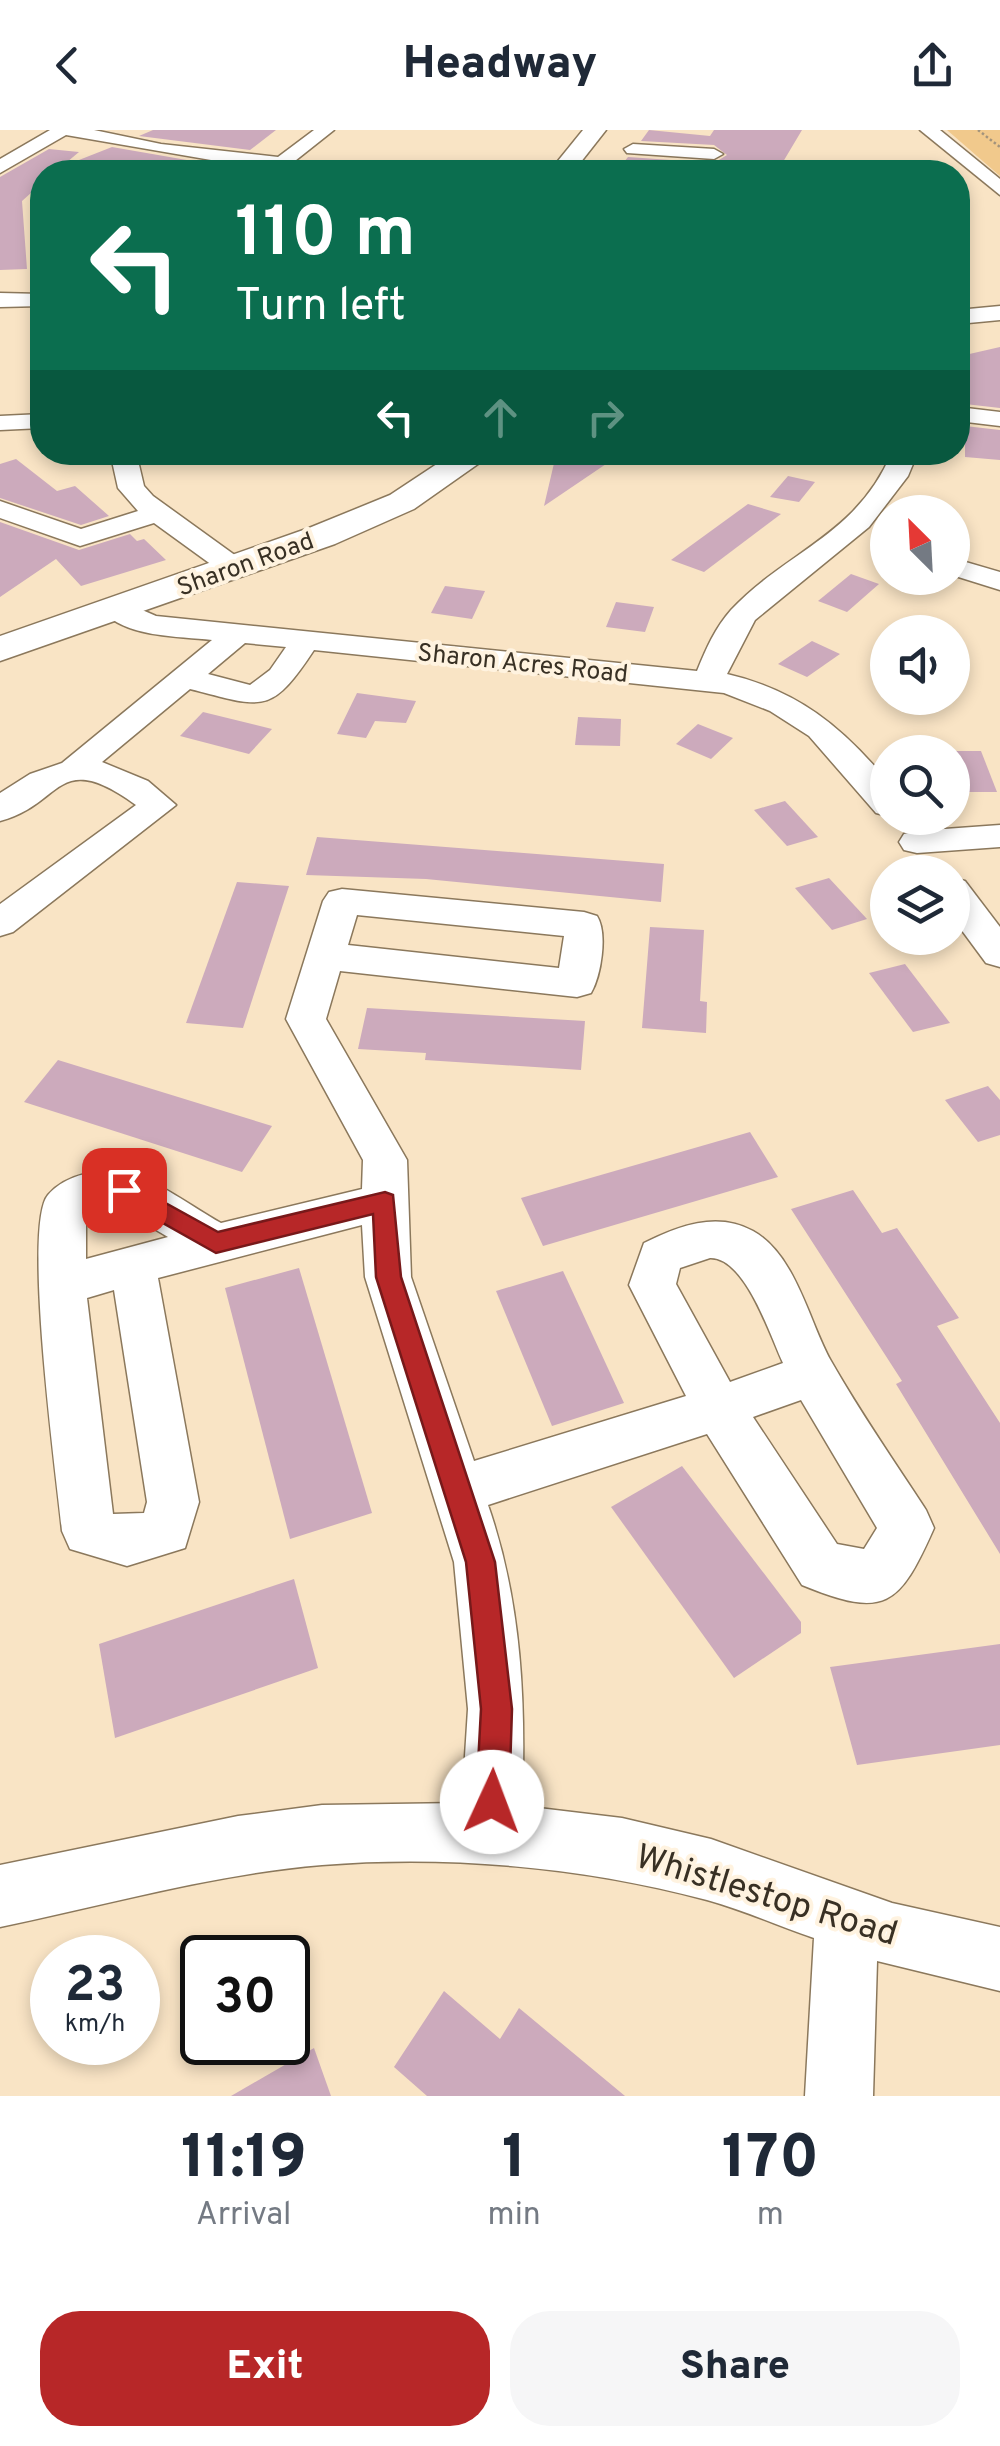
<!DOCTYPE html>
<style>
:root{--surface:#fff;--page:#f6f6f7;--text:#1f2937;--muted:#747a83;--accent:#b72728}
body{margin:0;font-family:Overpass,sans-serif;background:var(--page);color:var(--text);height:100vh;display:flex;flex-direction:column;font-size:38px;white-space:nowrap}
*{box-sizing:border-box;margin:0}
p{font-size:32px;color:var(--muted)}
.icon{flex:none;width:55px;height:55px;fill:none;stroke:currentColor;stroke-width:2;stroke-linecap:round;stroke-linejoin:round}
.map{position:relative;height:1966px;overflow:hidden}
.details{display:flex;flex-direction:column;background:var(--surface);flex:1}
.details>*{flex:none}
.top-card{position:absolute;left:30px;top:30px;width:940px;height:305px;border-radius:40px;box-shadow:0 5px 15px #0003;background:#0b6e4f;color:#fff;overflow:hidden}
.needle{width:65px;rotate:336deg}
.controls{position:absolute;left:870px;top:365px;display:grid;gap:20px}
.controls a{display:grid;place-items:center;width:100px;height:100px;border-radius:50%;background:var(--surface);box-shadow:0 5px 15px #0003;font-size:50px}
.speed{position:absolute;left:30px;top:1805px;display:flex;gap:20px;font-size:50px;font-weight:700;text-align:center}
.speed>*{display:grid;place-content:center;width:130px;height:130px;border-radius:50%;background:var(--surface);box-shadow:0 5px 15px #0003;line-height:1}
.speed small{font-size:25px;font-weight:400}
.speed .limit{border:5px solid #111;border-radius:15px;background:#fff;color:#111}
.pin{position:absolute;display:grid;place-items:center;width:85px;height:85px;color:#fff;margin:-42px;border-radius:20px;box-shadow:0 5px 15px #0006}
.me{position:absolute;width:110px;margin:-55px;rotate:2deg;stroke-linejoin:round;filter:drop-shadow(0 0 8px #0008)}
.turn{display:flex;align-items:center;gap:35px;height:210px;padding:0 40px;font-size:45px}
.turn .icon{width:130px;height:130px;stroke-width:2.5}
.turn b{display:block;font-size:70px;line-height:85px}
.lanes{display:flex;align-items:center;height:95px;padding:0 40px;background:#0003;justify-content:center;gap:50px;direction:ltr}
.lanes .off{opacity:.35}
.eta{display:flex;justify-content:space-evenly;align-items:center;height:170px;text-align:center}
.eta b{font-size:60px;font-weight:800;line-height:70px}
.cta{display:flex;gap:20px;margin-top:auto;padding:20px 40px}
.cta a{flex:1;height:115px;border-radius:40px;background:var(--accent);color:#fff;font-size:40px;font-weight:800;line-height:115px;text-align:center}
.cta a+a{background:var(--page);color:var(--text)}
header{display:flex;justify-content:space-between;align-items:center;height:130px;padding:0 40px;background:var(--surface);font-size:45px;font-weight:800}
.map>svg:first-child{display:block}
.green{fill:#f1c98c}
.building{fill:#ccaabc}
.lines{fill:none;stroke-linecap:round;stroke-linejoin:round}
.minor-casing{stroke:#8b785c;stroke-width:3}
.major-casing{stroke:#8b785c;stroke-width:3}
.path{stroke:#a2937c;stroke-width:2.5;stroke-dasharray:2.5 2.5;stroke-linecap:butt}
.minor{fill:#fff;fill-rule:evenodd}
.major{fill:#fff;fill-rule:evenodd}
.route{fill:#b72728;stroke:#77191a;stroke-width:2.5}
.labels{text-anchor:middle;stroke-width:8;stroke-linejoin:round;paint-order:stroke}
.far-street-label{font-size:25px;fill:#383024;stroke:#fff3e0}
.near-street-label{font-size:35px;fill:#383024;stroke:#fff3e0}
</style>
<header><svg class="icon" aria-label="back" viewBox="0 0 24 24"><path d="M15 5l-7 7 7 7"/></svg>Headway<svg class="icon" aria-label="share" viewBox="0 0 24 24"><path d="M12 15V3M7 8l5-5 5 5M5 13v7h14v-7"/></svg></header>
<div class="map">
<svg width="1000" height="1966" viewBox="0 0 1000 1966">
<rect width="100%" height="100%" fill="#f9e4c5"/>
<polygon class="green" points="947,0 1000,0 1000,46"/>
<g class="building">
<polygon points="153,0 276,0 250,20 139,6"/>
<polygon points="649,0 710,6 714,0 802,0 777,42 616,42 628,27 714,33 727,25 714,15 641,11"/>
<polygon points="112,17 227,37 219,42 149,42 79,30"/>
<polygon points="49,19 79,22 55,42 42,42 42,53 22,71 27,139 0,140 0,47"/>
<polygon points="1000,217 1000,278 965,274 965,225"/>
<polygon points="965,296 1000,300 1000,330 965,327"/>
<polygon points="16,329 57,361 75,356 109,386 81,395 0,368 0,334"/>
<polygon points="555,329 609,332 544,376"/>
<polygon points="788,346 815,352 799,372 770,367"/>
<polygon points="748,374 781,384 704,442 671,430"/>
<polygon points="0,392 79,420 130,404 137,411 144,409 166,430 81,456 56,429 0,467"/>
<polygon points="851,444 879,454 847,482 818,471"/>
<polygon points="445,456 485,461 472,489 431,483"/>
<polygon points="616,472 654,477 645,502 606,497"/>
<polygon points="812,511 840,524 807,547 778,534"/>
<polygon points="357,563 416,571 406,593 375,591 366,608 337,604"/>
<polygon points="203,582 272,599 249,624 180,606"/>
<polygon points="578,587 621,589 620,616 575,615"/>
<polygon points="698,594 733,608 711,629 676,614"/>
<polygon points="952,621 981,621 997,662 952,662"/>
<polygon points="785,671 818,707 787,716 754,680"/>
<polygon points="317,707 664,734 661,772 426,749 306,745"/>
<polygon points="829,748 867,789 832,800 795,758"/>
<polygon points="237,752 289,756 243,898 186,893"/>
<polygon points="650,797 704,800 700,871 707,872 706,903 642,898"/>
<polygon points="905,834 950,893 913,902 869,843"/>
<polygon points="367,878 585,891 581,940 425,930 426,923 358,919"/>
<polygon points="58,930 272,996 242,1042 24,972"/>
<polygon points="988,956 1000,970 1000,1005 978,1012 945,970"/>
<polygon points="750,1002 778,1047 543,1116 521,1068"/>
<polygon points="853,1060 882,1103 897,1098 959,1188 937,1196 1000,1293 1000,1424 896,1254 902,1251 791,1079"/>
<polygon points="299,1138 372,1383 290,1409 225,1158"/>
<polygon points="563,1141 624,1273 552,1296 496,1161"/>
<polygon points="682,1336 801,1492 801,1503 734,1548 611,1377"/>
<polygon points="294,1449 318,1538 115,1608 99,1514"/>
<polygon points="1000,1514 1000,1615 857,1635 830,1537"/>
<polygon points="444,1861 500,1909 519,1878 625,1966 427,1966 394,1937"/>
<polygon points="314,1918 331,1966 231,1966"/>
</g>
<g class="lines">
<g class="minor-casing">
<g id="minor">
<polygon points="50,0 94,0 161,14 278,27 314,0 334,0 281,42 66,5 0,43 0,29"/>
<polygon points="920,0 940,0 1000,49 1000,65"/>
<polygon points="633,14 714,19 723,24 714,29 627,23 624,19"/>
<polygon points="0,163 42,164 42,176 0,177"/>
<polygon points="1000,176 1000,190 958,194 958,180"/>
<polygon points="958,277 1000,282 1000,296 958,291"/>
<polygon points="42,284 42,298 0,300 0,286"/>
<polygon points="110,322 136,322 144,356 153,366 243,431 247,437 243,443 223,443 154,393 80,416 0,388 0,371 81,399 138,381 118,358"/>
<path d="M892 322H918L908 346 869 397 755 490 727 544C797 560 843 597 888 652V686L876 683 809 606 770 581 724 563 314 520C270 587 262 577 190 559L102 632 148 651 176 675 13 802 0 806V774L136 675C56 617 63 675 0 691V663L30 644 62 633 212 510C179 506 124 508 101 479L106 473H126L156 486 697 541C706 519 715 498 731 480 786 421 857 406 892 322ZM245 513 286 517 270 540 250 555 208 544Z"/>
<polygon points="952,428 1000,442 1000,460 952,445"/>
<polygon points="1000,695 1000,717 917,723 904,720 899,712 904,704 917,701"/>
<polygon points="952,748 965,751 1000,797 1000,837 986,833 952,787"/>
<path d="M342 759 584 782 597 786C608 803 601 846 591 863L577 867 340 841 326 889 407 1030 411 1147 474 1331 686 1266 629 1155 644 1113C678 1096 717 1081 753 1101 796 1125 809 1192 831 1231 860 1282 894 1331 926 1380L934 1398C899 1477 885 1489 802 1455L707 1304 488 1375C522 1473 526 1574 522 1676L622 1688 711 1709 892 1773 1000 1797V1861L877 1831 873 1966H805L814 1808C779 1796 743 1780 707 1770 583 1737 450 1725 322 1735 214 1744 106 1775 0 1797V1735L238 1686 322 1675 462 1673 468 1579 454 1432 365 1147 362 1095 158 1148 199 1372 185 1418 127 1436 70 1419 62 1401C57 1350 22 1095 48 1065 66 1044 100 1038 126 1043 158 1050 192 1077 221 1093L362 1059 363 1030 286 889 323 771 329 762ZM357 785 564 806 559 838 348 815ZM99 1077H117L168 1107 86 1129V1085ZM710 1128C745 1127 770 1205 783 1233L730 1252 676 1154 680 1138ZM114 1160 147 1372 144 1383 113 1384 87 1168ZM801 1270 877 1398 864 1419 837 1414 753 1287Z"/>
</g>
</g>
<g class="major-casing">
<g id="major">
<polygon points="583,0 606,0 573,42 549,42"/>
<polygon points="455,322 495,322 414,379 335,414 0,531 0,506 309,398 390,365"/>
</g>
</g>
<polyline class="path" points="978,0 1000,17"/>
<use href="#minor" class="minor"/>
<use href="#major" class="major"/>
</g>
<polygon class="route" points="124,1050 218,1102 385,1062 393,1065 401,1147 495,1432 512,1579 509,1672 504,1683 492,1688 481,1683 476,1672 481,1579 466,1432 376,1147 373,1084 216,1123 115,1066 112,1060"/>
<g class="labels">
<g class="far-street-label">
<text transform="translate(245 433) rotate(-20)" y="9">Sharon Road</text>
<text transform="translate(523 532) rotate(6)" y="9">Sharon Acres Road</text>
</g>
<g class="near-street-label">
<text transform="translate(767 1764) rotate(17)" y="12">Whistlestop Road</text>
</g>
</g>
</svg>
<div class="controls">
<a><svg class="needle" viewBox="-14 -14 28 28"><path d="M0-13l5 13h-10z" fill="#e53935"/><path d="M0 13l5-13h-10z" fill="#747a83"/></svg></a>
<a><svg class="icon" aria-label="sound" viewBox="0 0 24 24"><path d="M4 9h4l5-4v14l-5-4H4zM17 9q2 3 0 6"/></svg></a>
<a><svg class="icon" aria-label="search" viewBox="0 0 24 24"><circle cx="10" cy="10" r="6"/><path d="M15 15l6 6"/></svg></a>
<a><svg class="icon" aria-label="layers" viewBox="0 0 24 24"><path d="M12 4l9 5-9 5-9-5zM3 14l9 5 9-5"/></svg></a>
</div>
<div class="speed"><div>23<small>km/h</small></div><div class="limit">30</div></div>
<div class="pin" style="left:124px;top:1060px;background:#d93025"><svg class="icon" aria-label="arrive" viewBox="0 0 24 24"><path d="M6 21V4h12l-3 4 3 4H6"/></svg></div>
<svg class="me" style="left:492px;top:1672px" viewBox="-20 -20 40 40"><circle r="19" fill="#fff"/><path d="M0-13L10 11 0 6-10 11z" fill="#b72728"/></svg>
<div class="top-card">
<div class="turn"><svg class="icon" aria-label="left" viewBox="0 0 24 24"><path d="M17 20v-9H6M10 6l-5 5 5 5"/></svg><div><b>110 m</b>Turn left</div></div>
<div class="lanes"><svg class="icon" aria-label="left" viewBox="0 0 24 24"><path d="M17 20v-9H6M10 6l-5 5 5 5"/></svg><svg class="icon off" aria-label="ahead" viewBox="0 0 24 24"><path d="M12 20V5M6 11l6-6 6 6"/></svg><svg class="icon off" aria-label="right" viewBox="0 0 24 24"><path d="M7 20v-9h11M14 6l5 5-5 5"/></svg></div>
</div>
</div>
<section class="details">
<div class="eta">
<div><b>11:19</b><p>Arrival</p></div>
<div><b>1</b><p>min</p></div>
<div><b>170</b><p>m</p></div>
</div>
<div class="cta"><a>Exit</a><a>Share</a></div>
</section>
